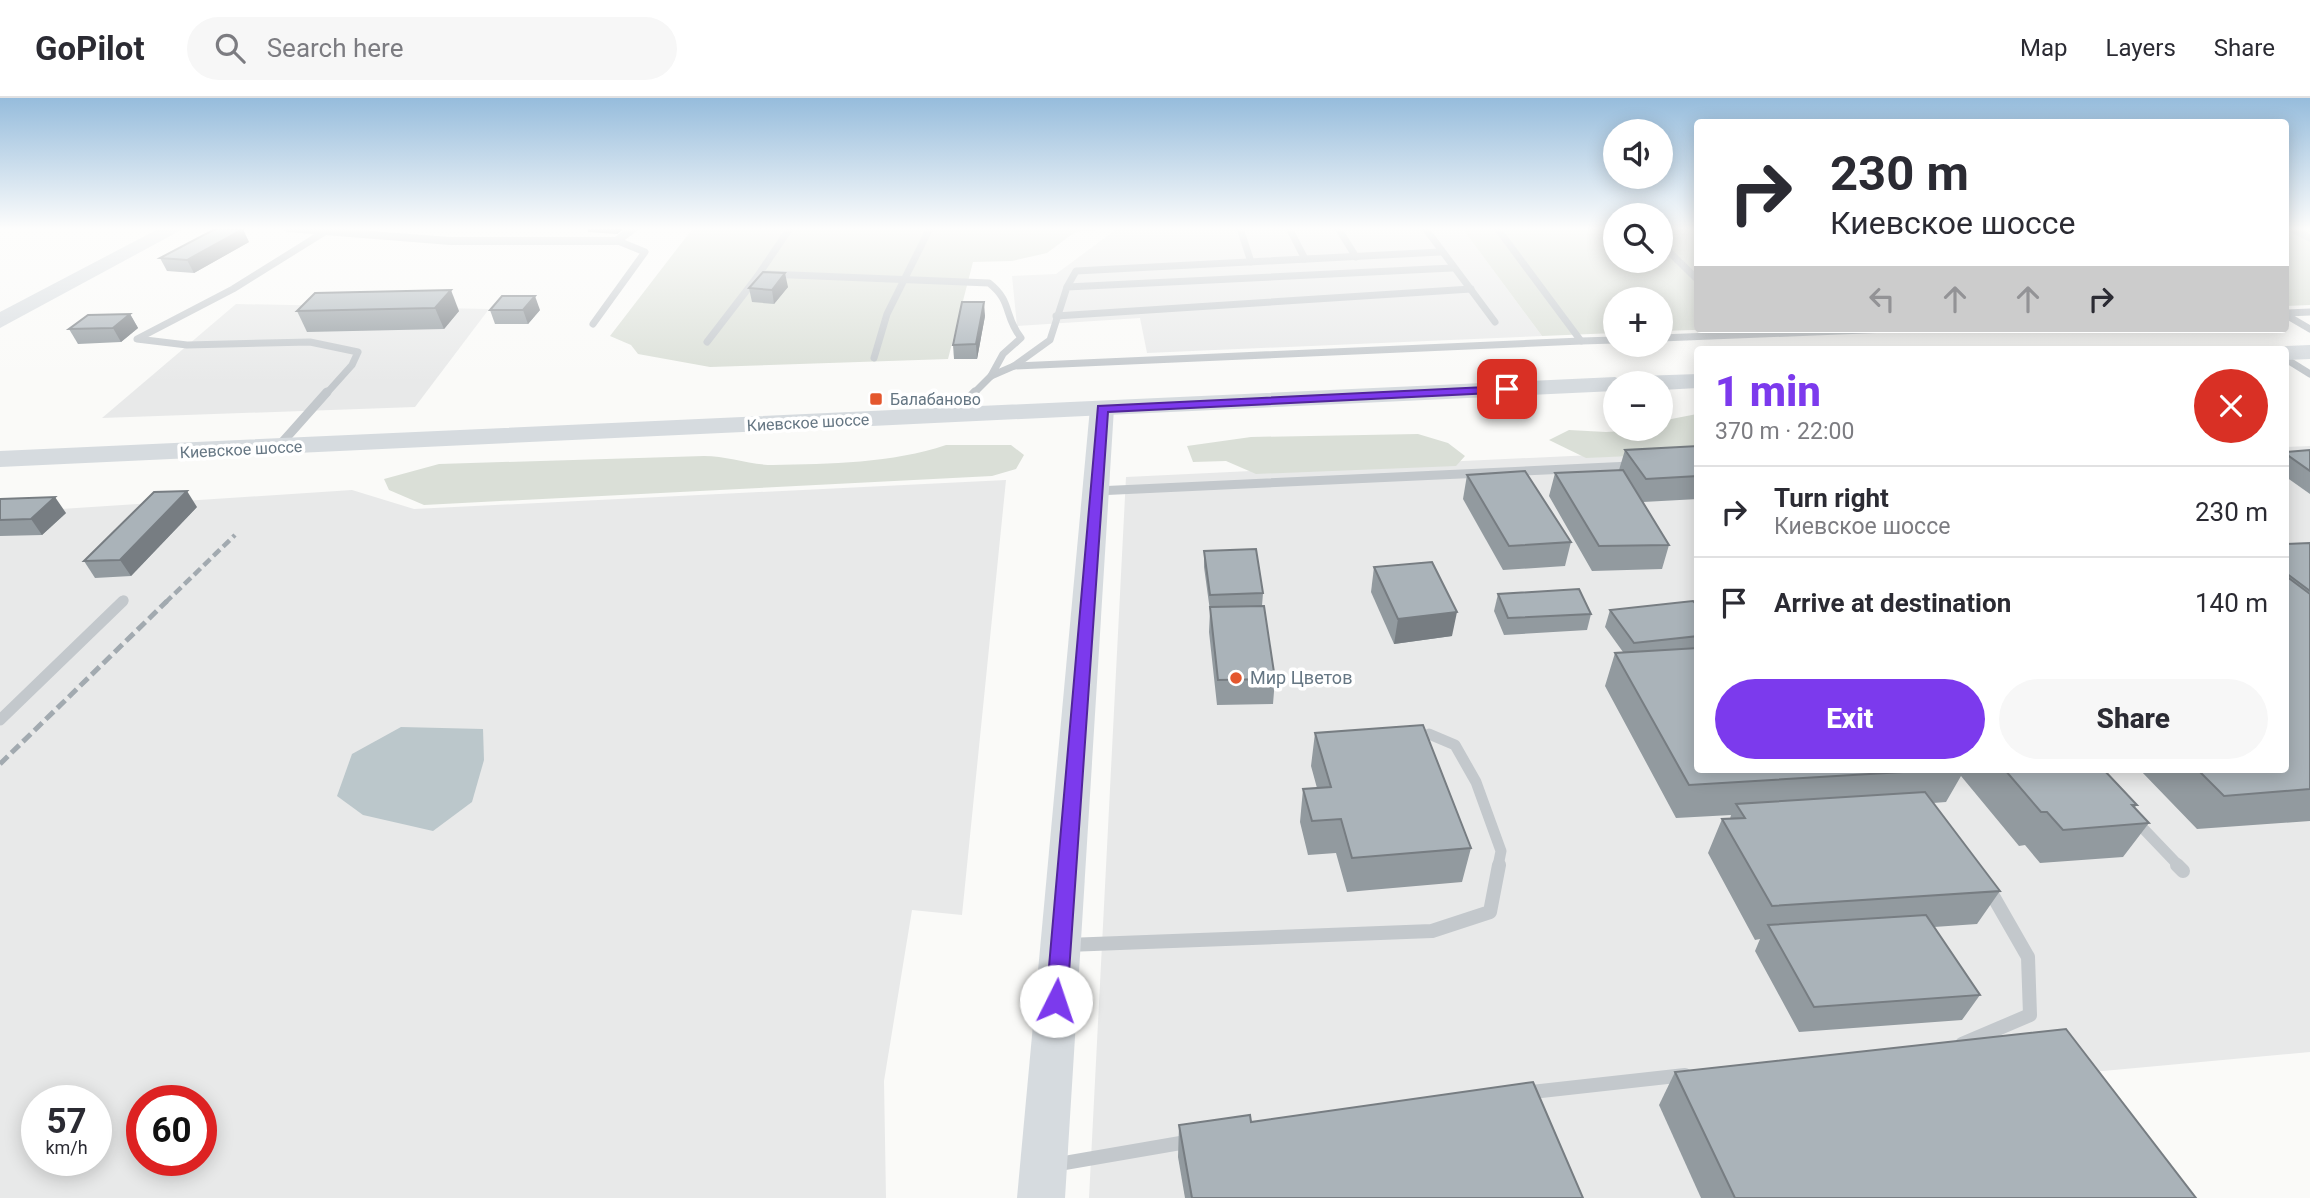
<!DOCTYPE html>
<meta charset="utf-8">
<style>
:root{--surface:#fff;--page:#f7f7f7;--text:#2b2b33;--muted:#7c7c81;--line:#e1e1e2;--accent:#7c3aed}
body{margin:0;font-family:Roboto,sans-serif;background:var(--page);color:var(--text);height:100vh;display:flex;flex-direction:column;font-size:26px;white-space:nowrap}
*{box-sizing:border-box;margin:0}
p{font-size:23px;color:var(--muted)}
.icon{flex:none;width:38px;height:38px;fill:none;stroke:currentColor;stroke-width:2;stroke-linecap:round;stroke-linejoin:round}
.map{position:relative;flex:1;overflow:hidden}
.panel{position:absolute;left:1694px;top:248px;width:595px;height:427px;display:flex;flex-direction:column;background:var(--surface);border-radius:7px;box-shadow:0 4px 18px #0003}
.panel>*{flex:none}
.hud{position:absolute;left:1694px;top:21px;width:595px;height:214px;border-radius:7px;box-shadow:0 4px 18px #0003;background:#fff;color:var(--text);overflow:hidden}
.fabs{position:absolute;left:1603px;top:21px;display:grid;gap:14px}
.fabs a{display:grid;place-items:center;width:70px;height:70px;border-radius:50%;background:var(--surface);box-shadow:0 4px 18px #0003;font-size:35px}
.speed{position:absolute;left:21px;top:987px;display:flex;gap:14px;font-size:35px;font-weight:700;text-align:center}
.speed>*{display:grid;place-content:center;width:91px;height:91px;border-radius:50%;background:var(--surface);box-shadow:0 4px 18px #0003;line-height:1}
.speed small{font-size:18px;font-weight:400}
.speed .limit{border:10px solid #d22;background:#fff;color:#111}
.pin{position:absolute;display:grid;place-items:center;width:60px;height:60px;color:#fff;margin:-30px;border-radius:14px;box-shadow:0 4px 10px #0006}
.me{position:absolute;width:77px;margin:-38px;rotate:4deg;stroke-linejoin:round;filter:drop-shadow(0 0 5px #0008)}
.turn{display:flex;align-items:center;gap:24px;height:147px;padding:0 21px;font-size:32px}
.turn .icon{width:91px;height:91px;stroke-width:2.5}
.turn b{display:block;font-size:49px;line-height:60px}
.lanes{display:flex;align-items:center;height:66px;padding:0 21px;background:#0003;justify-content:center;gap:35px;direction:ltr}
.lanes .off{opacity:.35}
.round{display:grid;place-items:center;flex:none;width:74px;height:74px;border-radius:37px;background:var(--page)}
.overview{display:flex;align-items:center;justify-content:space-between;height:119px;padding:0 21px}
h1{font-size:42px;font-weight:800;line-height:52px;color:var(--accent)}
.button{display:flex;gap:14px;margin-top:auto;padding:14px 21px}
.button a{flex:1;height:80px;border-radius:42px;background:var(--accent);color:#fff;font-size:28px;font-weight:800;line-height:80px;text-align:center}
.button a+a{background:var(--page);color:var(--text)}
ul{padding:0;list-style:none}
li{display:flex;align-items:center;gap:21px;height:91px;padding:0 21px;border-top:2px solid var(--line)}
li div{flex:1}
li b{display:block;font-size:26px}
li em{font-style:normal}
header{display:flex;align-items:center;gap:42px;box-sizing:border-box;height:98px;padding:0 35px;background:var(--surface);border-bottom:2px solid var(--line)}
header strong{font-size:33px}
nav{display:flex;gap:38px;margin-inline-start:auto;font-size:24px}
.search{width:490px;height:63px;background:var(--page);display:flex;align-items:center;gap:18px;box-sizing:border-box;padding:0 24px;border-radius:38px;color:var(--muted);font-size:26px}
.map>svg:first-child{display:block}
.built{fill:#e8e9e9;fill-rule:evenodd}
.green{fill:#dadfd7}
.water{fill:#bbc7cb}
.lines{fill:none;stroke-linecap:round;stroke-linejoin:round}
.service-far3{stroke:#c3c8cc;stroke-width:7}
.service-far2{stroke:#c3c8cc;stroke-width:9}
.service-far1{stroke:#c3c8cc;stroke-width:11}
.service{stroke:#c3c8cc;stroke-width:14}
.minor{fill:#c3c8cc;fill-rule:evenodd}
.primary{fill:#d6dbdf;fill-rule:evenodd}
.trunk{fill:#d6dbdf;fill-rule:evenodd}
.rail-far1{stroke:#a2aab0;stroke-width:4.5;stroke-dasharray:9 4.5;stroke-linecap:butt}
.rail{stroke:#a2aab0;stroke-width:5;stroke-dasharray:11 5;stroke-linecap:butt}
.wall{fill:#929a9f}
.shaded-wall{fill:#777d82}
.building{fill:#aab3b9;stroke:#777d82;stroke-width:2}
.route{fill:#7c3aed;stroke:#51269a;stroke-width:2}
.poi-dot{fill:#e4572e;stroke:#fff;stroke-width:2.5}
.labels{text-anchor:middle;stroke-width:7;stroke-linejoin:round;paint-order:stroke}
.far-poi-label{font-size:16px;fill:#657683;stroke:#fff;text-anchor:start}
.far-street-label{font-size:16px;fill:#657683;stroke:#fff}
.poi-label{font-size:18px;fill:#657683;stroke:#fff;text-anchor:start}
</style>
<header>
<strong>GoPilot</strong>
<div class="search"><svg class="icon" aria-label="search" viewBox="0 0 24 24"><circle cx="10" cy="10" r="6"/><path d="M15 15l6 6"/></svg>Search here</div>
<nav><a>Map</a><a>Layers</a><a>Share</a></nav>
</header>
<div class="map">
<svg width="2310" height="1100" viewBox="0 0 2310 1100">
<rect width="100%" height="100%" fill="#fafaf8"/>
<g class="built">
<polygon points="1118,130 1462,130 1542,238 1147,255 1140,220 1017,228 1012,178 1056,176"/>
<polygon points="236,206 489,211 415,309 102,320"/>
<polygon points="2310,348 2310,954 2081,975 2158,1100 1089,1100 1126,379 1697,352 1698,672 2286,672 2286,349"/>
<path d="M1006 382 962 817 912 812 884 983 886 1100H0V415L352 392 414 411ZM37 1003H96V1062H37ZM142 1003H201V1062H142Z"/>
</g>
<g class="green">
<polygon points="693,130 1119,130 1075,134 1047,155 1012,163 973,164 948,261 710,269 638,256 631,247 610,238"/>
<polygon points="1462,130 1615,130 1615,163 1661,163 1661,130 1697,130 1698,231 1725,231 1661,233 1661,201 1615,201 1615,235 1542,238"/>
<polygon points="2286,130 2310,130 2310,207 2286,208"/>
<polygon points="1697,316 1697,355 1586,360 1549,342 1569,332 1606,334 1661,331 1661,323"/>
<polygon points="1418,336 1448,345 1465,358 1456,368 1256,376 1226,363 1193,364 1187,348 1251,339"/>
<path d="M946 347H1011L1024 357 1016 371 992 378 424 407 389 392 384 381 439 366 704 358C727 358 750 367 773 367 829 366 893 365 946 347Z"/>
</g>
<polygon class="water" points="401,629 483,631 484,662 472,704 433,733 363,717 337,698 352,656"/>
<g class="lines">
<g class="service-far3">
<polyline points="1240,130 1251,164"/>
<polyline points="1289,130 1305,161"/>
<polyline points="1338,130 1356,159"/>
<polyline points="1425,130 1495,224"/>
<polyline points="1497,130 1581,243 1615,242"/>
<polyline points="2290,130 2310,140"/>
<polyline points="1661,146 1698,182"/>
<polyline points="757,179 790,130"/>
<polyline points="1067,189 1076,173 1440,154"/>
<polyline points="2286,215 2310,214"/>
<polyline points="2286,217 2310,231"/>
<polyline points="1056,218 1471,191"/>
<polyline points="593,226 645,154 618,143"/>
<polyline points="1661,240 1889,231"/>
<path d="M707 244 757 179 767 176 989 185C1013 204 1003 217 1021 240L1003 256 991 278"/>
<polyline points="874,260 887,216 930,130"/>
<polyline points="2286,261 2310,276"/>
<polyline points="1014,268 1581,243"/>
<polyline points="326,296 352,267 358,254 310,244 187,247 137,241 233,191 326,133"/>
<polyline points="973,296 991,278 1014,268 1050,242 1067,189 1452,170"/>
</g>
<g class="service-far2">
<polyline points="953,317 975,294"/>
<polyline points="278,349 327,294"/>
<polyline points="1096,393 1631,368"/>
<polyline points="121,505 124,502"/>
</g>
<g class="service-far1">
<polyline points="0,622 123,503"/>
<polyline points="1429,636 1455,647 1476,684 1501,753 1498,768"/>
<polyline points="2136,723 2179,768"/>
</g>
<g class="service">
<polyline points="2177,767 2183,773"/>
<polyline points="1067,847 1432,833 1490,814 1499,767"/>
<polyline points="1962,946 2030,917 2028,859 1989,791"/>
<polyline points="1523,995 1685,977"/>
<polyline points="1053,1067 1192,1043"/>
</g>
<polygon class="minor" points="281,130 332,130 450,139 615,139 627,130 641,130 618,147 450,147 287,134"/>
<polygon class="primary" points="1102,303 1111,305 1114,310 1065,1100 1017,1100 1090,310 1093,305"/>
<g class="trunk">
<polygon points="160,130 185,130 0,230 0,214"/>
<polygon points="2310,247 2310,261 2286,262 2286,252 2276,252 2286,248"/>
<polygon points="1698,276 1698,290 1661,292 1661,285 1628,285 1631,280 1640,278"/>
<polygon points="1615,279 1627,285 1615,285 1615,293 0,369 0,353"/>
</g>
<polyline class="rail-far1" points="165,505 235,437"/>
<polyline class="rail" points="0,666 167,503"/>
</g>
<g class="wall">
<polygon points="587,130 625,130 617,136 588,134"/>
<polygon points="249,144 194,175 167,173 160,160"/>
<polygon points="788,189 774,206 752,204 749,190"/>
<polygon points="315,195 459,213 444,231 307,234 297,213"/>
<polygon points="490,212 540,212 528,226 495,226"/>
<polygon points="130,216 138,230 121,244 78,246 69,231"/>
<polygon points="985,218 977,261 954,261 953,247"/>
<polygon points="1698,348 1698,401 1643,404 1669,447 1662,471 1592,473 1549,398 1555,375 1619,372 1625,352"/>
<polygon points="2310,352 2310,396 2286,379 2286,354"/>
<polygon points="1467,377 1571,444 1565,468 1503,472 1463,401"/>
<polygon points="0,401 66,415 42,437 0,438"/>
<polygon points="197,409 131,478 95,480 84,463"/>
<polygon points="2310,445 2310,723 2197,731 2140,672 2286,672 2286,446"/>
<polygon points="1204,453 1263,495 1262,508 1275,581 1273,606 1217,607 1209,534 1210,513 1204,469"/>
<polygon points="1374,469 1452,538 1394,546 1371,494"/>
<polygon points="1498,496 1591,516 1587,532 1504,537 1494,513"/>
<polygon points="1698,508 1698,672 2104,672 2137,707 2134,710 2149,725 2123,759 2040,765 2025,747 2019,748 1961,678 1946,704 1933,705 2000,793 1977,826 1934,829 1980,897 1962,922 1799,934 1755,853 1760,841 1755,842 1708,755 1722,721 1730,721 1731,717 1676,720 1605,588 1615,555 1623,554 1605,529 1610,512"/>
<polygon points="1315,635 1471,750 1462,784 1347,794 1336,755 1308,757 1300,724 1303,691 1317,690 1311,668"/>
<polygon points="1675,974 2196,1100 1701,1100 1659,1007"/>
<polygon points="1251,1024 1583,1100 1185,1100 1178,1059 1179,1027"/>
</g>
<g class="shaded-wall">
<polygon points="615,130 625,130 617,136"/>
<polygon points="243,131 249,144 194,175 187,162"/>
<polygon points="785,175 788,189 774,206 772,192"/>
<polygon points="451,192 459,213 444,231 435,210"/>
<polygon points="535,198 540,212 528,226 523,212"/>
<polygon points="984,204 985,218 977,261 976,246"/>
<polygon points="130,216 138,230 121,244 113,230"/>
<polygon points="187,393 197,409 131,478 120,462"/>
<polygon points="55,399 66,415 42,437 31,421"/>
<polygon points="1457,514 1452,538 1394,546 1398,521"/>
</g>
<g class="building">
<polygon points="217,130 243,131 187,162 160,160"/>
<polygon points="763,174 785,175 772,192 749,190"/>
<polygon points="451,192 435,210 297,213 315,195"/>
<polygon points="502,198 535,198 523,212 490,212"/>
<polygon points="962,204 984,204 976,246 953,247"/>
<polygon points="130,216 113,230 69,231 88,217"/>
<polygon points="1698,348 1698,378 1646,381 1625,352"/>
<polygon points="2310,352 2310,373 2286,356 2286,354"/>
<polygon points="1623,372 1669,447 1599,448 1555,375"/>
<polygon points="1525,373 1571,444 1509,448 1467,377"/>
<polygon points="187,393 120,462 84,463 154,394"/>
<polygon points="55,399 31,421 0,422 0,401"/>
<polygon points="2310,445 2310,493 2286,475 2286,446"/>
<polygon points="1256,451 1263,495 1210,497 1204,453"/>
<polygon points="1432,464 1457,514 1398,521 1374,469"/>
<polygon points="2286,478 2310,496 2310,691 2224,698 2198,672 2286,672"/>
<polygon points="1579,491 1591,516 1508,520 1498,496"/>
<polygon points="1693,503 1698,508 1698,538 1634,545 1610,512"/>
<polygon points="1264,508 1275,581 1218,582 1210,509"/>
<polygon points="1698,550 1698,672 1936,672 1689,687 1615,555"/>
<polygon points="1423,627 1471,750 1352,760 1341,721 1312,723 1303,691 1331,689 1315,635"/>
<polygon points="2005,672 2104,672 2137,707 2132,707 2149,725 2063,732 2047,714 2041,714"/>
<polygon points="1925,694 2000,793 1772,808 1722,721 1745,720 1736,706"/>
<polygon points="1926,817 1980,897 1814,909 1768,827"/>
<polygon points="2066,931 2196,1100 1735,1100 1675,974"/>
<polygon points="1533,984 1583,1100 1192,1100 1179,1027 1250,1017 1251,1024"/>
</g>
<linearGradient id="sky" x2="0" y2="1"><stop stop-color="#96bcdc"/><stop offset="0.46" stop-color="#fdfdfc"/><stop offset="1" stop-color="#fdfdfc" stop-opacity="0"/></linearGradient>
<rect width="2310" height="284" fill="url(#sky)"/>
<polygon class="route" points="1507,288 1512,289 1512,294 1108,314 1067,903 1064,909 1056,912 1049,909 1046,903 1098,308"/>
<g class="poi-dot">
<rect x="869" y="294" width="14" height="14" rx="3.5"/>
<circle cx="1236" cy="580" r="7"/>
</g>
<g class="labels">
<g class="far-poi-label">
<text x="890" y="307">Балабаново</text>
</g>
<g class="far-street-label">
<text transform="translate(808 324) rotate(-3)" y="6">Киевское шоссе</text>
<text transform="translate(241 351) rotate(-3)" y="6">Киевское шоссе</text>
</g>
<g class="poi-label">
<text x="1250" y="586">Мир Цветов</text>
</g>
</g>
</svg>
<div class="fabs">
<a><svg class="icon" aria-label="sound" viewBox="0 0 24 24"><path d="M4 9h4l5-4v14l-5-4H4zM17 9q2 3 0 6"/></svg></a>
<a><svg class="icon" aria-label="search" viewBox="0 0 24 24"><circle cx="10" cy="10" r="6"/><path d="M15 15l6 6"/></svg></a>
<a>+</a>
<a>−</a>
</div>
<div class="speed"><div>57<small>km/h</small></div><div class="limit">60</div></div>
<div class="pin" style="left:1507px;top:291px;background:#d93025"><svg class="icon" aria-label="arrive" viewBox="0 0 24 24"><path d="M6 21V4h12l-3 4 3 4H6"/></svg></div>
<svg class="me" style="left:1056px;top:903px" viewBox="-20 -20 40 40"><circle r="19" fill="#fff"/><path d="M0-13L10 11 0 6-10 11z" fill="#7c3aed"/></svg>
<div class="hud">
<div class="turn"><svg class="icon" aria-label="right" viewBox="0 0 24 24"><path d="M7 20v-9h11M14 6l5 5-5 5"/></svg><div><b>230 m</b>Киевское шоссе</div></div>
<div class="lanes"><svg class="icon off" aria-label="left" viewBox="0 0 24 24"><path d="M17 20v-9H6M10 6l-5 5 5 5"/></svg><svg class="icon off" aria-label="ahead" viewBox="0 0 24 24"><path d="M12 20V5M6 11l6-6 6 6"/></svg><svg class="icon off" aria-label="ahead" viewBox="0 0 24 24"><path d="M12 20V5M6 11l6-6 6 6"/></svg><svg class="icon" aria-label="right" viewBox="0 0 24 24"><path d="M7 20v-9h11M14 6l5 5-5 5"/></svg></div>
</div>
<section class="panel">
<div class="overview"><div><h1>1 min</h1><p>370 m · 22:00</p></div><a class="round" style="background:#d93025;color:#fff"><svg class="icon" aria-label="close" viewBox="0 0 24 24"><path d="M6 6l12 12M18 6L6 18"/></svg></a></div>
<ul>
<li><svg class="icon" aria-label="right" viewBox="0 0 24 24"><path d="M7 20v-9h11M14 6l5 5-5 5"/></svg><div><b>Turn right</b><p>Киевское шоссе</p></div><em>230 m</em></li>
<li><svg class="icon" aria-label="arrive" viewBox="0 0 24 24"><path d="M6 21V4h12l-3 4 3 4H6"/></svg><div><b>Arrive at destination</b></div><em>140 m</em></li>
</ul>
<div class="button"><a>Exit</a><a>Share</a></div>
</section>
</div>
